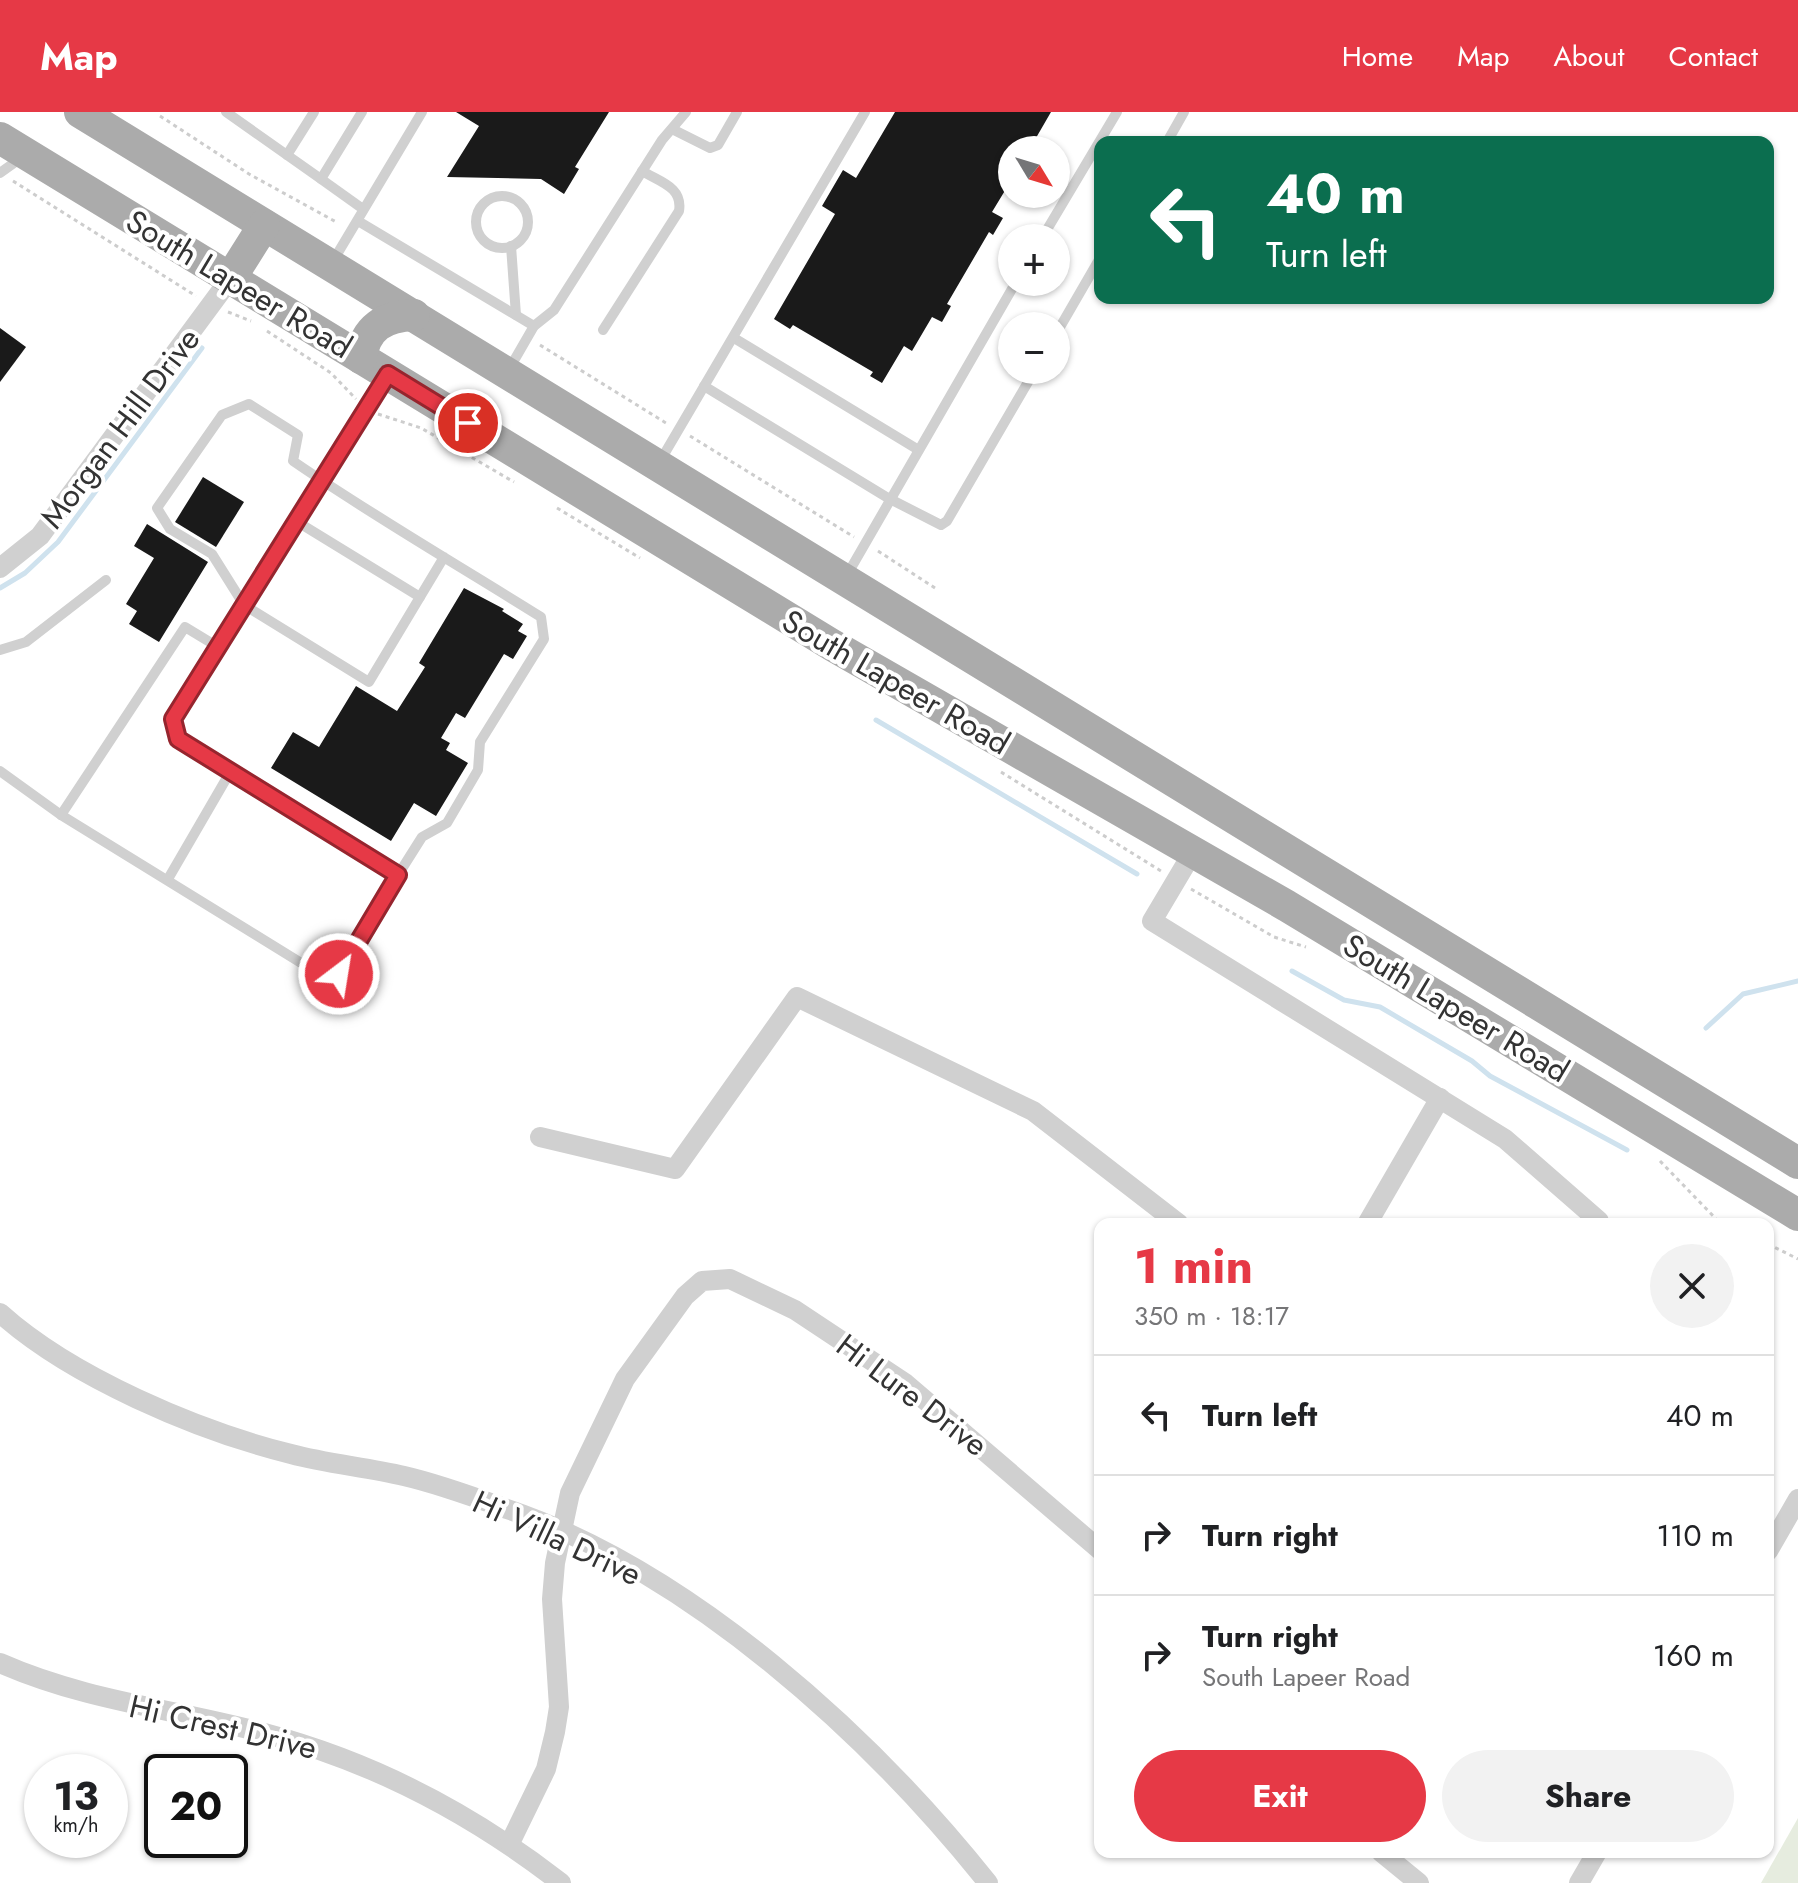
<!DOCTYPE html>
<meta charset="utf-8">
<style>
:root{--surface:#fff;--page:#f2f2f2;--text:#202124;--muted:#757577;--line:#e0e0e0;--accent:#e63946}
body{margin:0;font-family:Jost,sans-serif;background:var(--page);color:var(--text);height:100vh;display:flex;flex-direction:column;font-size:30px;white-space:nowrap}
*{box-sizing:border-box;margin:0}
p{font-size:26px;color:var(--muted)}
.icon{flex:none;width:44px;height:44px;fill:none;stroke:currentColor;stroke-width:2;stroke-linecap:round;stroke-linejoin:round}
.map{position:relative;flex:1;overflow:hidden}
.side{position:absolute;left:1094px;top:1106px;width:680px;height:640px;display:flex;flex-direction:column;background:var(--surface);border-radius:16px;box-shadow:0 2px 6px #0004}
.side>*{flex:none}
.banner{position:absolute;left:1094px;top:24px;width:680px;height:168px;border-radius:16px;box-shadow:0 2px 6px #0004;background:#0b6e4f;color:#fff;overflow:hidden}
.needle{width:52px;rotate:128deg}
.buttons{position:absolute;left:998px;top:24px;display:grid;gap:16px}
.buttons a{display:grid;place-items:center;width:72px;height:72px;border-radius:50%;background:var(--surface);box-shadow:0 2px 6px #0004;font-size:40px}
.speed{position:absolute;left:24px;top:1642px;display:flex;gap:16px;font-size:40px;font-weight:700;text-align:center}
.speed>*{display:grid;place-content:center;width:104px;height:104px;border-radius:50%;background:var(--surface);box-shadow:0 2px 6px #0004;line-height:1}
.speed small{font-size:20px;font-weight:400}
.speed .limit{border:4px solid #111;border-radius:12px;background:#fff;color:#111}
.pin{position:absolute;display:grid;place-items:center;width:68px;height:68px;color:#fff;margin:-34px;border:4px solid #fff;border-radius:50%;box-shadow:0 2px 8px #0007}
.me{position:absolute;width:88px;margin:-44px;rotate:31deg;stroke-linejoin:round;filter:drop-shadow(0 0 6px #0008)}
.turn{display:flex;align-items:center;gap:28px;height:168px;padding:0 40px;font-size:36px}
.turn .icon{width:104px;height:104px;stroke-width:2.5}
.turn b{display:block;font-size:56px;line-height:68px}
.round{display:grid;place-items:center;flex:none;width:84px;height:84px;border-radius:42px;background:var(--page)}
.headline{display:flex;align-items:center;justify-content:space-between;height:136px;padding:0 40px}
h1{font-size:48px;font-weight:700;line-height:60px;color:var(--accent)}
.action{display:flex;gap:16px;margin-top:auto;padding:16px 40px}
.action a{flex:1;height:92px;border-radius:48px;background:var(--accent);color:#fff;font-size:32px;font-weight:700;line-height:92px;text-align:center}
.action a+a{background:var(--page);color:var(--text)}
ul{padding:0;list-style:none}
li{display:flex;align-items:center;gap:24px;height:120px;padding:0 40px;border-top:2px solid var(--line)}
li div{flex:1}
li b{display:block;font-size:30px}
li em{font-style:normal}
header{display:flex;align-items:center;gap:48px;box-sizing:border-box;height:112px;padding:0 40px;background:var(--accent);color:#fff}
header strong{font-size:38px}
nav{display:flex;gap:44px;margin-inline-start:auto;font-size:28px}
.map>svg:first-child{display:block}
.green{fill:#e6ecdf}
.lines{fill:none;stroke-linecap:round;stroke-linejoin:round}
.stream{stroke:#cfe2ee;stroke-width:5}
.building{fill:#1a1a1a}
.path{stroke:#cdcdcd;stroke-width:3;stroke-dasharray:4 4;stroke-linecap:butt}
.lane{stroke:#d0d0d0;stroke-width:10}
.street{stroke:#d0d0d0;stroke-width:20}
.primary{stroke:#ababab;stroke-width:32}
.route-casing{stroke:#96252e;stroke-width:20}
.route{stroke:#e63946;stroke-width:14}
.labels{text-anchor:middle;stroke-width:8;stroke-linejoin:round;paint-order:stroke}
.street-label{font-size:32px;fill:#333;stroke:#fff}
</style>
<header>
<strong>Map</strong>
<nav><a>Home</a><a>Map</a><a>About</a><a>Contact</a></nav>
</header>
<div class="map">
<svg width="1798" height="1771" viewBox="0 0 1798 1771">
<rect width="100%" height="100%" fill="#fff"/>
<polygon class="green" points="1798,1706 1798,1771 1761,1771"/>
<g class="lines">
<g class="stream">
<polyline points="0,476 25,461 58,430 202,236"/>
<polyline points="876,608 1137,762"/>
<polyline points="1292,859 1344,888 1380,895 1472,949 1490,964 1627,1038"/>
<polyline points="1706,916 1743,882 1798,869"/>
</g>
</g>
<g class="building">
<polygon points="456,0 609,0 575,55 579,57 564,82 541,67 447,65 479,14"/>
<polygon points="895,0 1051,0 1029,38 1012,38 1012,67 992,100 1003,106 993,123 989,120 947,192 951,194 942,210 932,205 912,239 904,234 882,271 870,264 873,260 793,213 790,217 774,207 835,102 822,94 843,58 856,66"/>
<polygon points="0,216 26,235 0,270"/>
<polygon points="203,365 244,390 216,435 175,410"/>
<polygon points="147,412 208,450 159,530 129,512 137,499 126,492 154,446 134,434"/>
<polygon points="464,476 504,497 502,499 523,512 518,519 527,524 513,547 504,542 465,606 456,601 441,626 450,631 446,638 468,651 436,704 414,691 391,729 271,656 293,620 319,635 356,574 397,599 425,555 419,551"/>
</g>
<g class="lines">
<g class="path">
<polyline points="160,4 249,62 338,111"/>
<polyline points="13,69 196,184"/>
<polyline points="228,200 251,209"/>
<polyline points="267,219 331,261 356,287"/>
<polyline points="540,233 666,311"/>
<polyline points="378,302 421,316 514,370"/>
<polyline points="690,324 854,425"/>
<polyline points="557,396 640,446"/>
<polyline points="878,439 935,476"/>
<polyline points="1001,660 1161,759"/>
<polyline points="1191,777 1274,825 1306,835"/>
<polyline points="1660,1049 1721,1112"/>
<polyline points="1768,1132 1798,1147"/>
</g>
<g class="lane">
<polyline points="226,0 321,67 362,0"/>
<polyline points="672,17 710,36 718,33 737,0"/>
<polyline points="1167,30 1184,0"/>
<polyline points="287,43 314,0"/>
<polyline points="0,61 21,46"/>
<polyline points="321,67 363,97"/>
<circle cx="502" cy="110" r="26"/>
<polyline points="358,109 534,214"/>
<polyline points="1042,126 1117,0"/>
<polyline points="511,134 516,203"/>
<polyline points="333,149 422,0"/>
<path d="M603 218 679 99C683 75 660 70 642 59"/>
<polyline points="1056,222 1100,146"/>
<polyline points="734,226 917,337"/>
<polyline points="508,259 534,214 554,198 662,28 686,0"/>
<path d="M385 267C315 381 243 494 173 607L178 627 398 763 422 725 447 711 478 658 480 630 544 527 541 505C458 453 373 404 293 349L298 323 249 292 222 303 157 396 170 417 212 442 244 493 369 570 444 445"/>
<polyline points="704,274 888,386 941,413 947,409 1035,258"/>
<polyline points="659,351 865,0"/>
<polyline points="296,409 420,485"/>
<polyline points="847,463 1016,170"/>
<polyline points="0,538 26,530 106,468"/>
<polyline points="0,659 61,703 319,862 339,862 398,763"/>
<polyline points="61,703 185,515 218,535"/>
<polyline points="168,767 229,662"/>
</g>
<g class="street">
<polyline points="0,456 40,424 230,167"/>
<polyline points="1193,740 1152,809 1505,1027 1599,1109 1597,1112"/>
<polyline points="540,1025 675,1057 797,885 1033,999 1179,1112"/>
<polyline points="1367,1112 1440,986"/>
<path d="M0 1201C71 1265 198 1319 291 1342 328 1352 367 1355 404 1364 439 1372 474 1385 507 1397 690 1459 870 1623 988 1771"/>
<polyline points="1768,1439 1798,1387"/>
<path d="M0 1551C86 1589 175 1597 264 1621 374 1650 471 1701 561 1771"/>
<polyline points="510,1731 546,1657 555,1620 559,1595 552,1487 555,1451 570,1381 625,1267 685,1184 702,1169 730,1167 795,1198 905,1271 1100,1438"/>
<polyline points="1381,1740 1419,1771"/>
<polyline points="1579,1771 1597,1740"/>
</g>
<g class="primary">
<polyline points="80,0 1798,1051"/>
<polyline points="0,26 832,533 1287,794 1798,1103"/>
<polyline points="230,167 264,113"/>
<path d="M361 246C365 216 384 204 414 203"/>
</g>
</g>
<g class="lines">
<g class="route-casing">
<polyline id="route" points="339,862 398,763 178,627 173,607 388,262 468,311"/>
</g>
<use href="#route" class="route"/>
</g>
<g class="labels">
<g class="street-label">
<text transform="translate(239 172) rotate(31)" y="11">South Lapeer Road</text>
<text transform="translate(120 316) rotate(-53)" y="11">Morgan Hill Drive</text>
<text transform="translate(896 570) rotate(30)" y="11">South Lapeer Road</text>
<text transform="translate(1456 896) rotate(31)" y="11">South Lapeer Road</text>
<text transform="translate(912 1283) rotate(37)" y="11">Hi Lure Drive</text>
<text transform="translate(557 1426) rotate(25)" y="11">Hi Villa Drive</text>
<text transform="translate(223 1615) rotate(13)" y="11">Hi Crest Drive</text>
</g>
</g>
</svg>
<div class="buttons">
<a><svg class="needle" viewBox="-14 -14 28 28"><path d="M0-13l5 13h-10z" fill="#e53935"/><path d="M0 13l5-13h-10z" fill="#757577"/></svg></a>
<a>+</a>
<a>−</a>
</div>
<div class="speed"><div>13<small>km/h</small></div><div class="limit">20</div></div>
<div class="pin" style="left:468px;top:311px;background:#d93025"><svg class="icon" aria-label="arrive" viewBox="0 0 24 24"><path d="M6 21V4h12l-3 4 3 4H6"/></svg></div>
<svg class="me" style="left:339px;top:862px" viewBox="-20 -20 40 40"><circle r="17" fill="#e63946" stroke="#fff" stroke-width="3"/><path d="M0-11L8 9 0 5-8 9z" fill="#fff"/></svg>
<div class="banner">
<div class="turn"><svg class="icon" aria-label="left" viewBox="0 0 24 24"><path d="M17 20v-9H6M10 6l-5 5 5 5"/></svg><div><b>40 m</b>Turn left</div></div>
</div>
<section class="side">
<div class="headline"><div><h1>1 min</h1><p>350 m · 18:17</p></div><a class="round"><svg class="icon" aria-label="close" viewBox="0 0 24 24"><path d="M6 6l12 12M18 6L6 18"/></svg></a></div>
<ul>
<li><svg class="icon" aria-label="left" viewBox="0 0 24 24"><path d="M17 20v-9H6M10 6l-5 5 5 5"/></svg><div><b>Turn left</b></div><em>40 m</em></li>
<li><svg class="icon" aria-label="right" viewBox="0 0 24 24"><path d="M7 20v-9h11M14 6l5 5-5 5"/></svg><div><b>Turn right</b></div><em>110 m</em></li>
<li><svg class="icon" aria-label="right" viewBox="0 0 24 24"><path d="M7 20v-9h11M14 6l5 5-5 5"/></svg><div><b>Turn right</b><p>South Lapeer Road</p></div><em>160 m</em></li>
</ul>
<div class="action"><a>Exit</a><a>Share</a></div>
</section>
</div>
